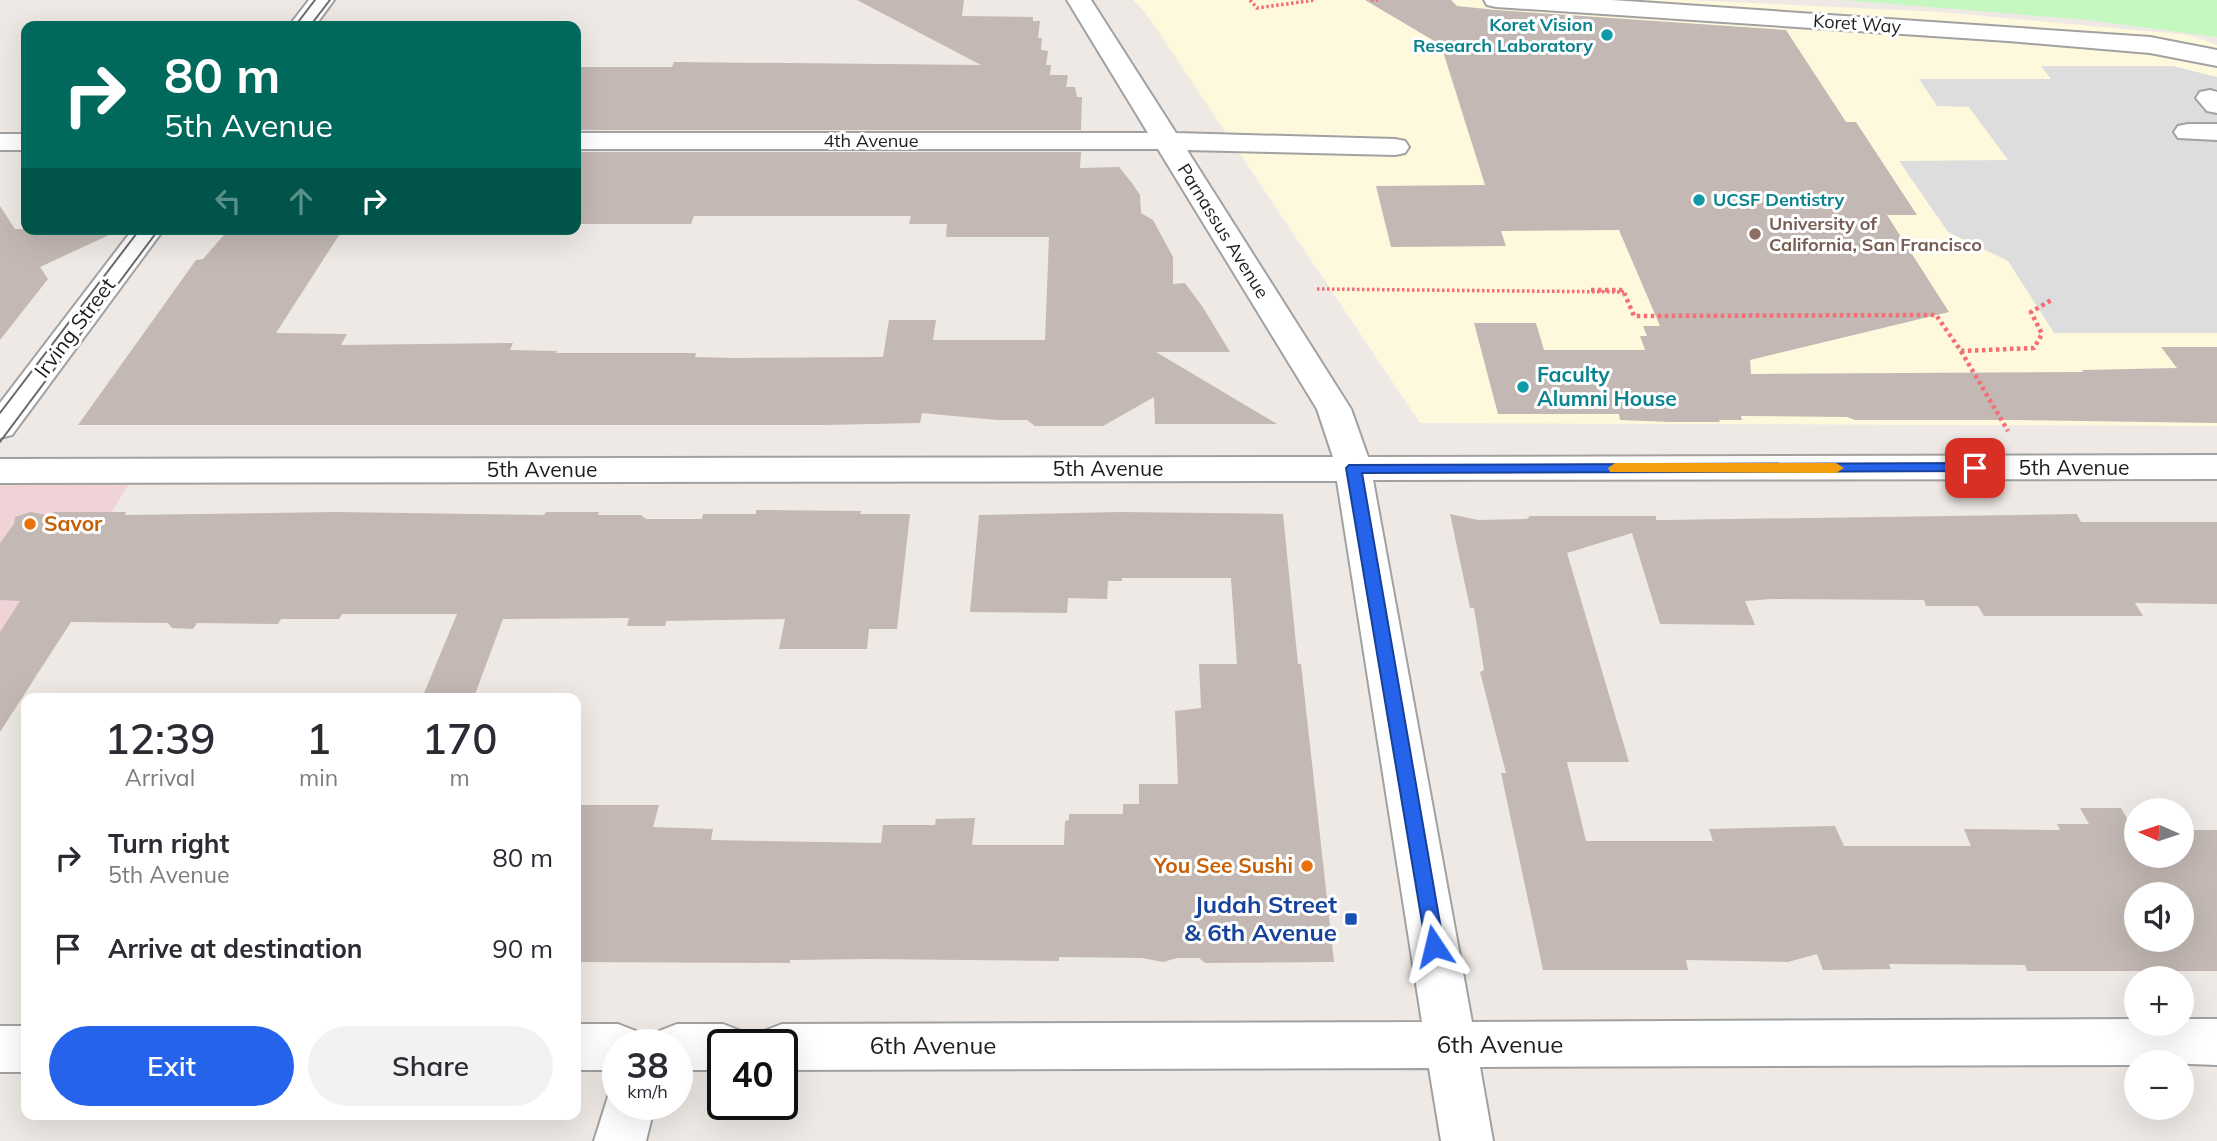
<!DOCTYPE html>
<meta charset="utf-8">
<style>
:root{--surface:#fff;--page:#f2f2f3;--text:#2b2b33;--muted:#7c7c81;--accent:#2563eb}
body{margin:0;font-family:Mulish,sans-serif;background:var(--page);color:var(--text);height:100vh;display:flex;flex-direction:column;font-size:26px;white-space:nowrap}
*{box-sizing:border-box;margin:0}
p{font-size:23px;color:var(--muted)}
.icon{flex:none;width:38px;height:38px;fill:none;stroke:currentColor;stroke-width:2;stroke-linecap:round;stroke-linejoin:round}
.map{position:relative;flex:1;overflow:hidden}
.panel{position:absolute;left:21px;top:693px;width:560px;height:427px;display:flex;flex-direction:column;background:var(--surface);border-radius:14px;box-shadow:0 7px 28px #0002}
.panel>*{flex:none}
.banner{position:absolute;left:21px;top:21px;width:560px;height:214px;border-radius:14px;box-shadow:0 7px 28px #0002;background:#00695c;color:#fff;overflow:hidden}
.needle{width:46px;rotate:273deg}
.tools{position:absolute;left:2124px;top:798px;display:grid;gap:14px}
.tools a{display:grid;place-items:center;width:70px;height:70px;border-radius:50%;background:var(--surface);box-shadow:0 7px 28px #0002;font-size:35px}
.speed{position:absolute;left:602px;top:1029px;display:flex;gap:14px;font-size:35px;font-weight:700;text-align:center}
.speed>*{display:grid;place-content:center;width:91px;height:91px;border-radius:50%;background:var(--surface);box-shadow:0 7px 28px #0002;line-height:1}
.speed small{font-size:18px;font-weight:400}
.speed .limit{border:4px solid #111;border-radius:10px;background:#fff;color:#111}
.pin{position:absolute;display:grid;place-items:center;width:60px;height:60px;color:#fff;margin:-30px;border-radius:14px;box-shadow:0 4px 10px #0006}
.me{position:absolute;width:77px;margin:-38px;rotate:350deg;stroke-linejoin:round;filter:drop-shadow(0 0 5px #0008)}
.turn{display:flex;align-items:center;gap:24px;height:147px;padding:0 28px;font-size:32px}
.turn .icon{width:91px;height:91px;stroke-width:2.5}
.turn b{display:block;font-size:49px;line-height:60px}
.lanes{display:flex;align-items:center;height:66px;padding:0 28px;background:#0003;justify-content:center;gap:35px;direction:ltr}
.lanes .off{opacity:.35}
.eta{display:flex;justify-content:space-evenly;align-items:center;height:119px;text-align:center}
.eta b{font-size:42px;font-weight:600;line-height:49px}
.action{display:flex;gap:14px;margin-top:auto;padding:14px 28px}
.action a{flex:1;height:80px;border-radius:42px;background:var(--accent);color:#fff;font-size:28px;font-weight:600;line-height:80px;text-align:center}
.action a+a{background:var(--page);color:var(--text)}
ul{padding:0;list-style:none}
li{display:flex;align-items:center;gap:21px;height:91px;padding:0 28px}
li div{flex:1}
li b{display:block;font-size:26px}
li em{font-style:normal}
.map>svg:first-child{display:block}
.commercial{fill:#efd3d6}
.education{fill:#fef9dd}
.park{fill:#c5f7c1}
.parking{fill:#ddd}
.building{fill:#c3b8b3;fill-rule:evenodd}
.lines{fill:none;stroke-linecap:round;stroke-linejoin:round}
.minor-casing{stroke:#a1a1a1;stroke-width:4}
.path-far1{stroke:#f56e74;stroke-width:3.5;stroke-dasharray:2.5 2.5;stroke-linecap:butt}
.path{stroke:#f56e74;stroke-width:4.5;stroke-dasharray:3.5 3.5;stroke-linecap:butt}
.minor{fill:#fff;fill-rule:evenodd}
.tram{stroke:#6b6b6b;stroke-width:2}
.route{fill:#2563eb;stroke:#184099;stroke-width:2}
.slow{fill:#f59e0b}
.culture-dot{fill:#0f9aa8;stroke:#fff;stroke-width:2.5}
.education-dot{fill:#8d6e63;stroke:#fff;stroke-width:2.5}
.food-dot{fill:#e8710a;stroke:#fff;stroke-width:2.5}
.transit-dot{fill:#1a4fb4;stroke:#fff;stroke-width:2.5}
.labels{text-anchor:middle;stroke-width:6;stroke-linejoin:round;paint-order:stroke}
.far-street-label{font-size:18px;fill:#1d1d1d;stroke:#fff}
.far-culture-label{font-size:18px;font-weight:bold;fill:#0d838f;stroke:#fff;text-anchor:end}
.far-education-label{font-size:18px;font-weight:bold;fill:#785e54;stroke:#fff;text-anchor:start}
.street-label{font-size:21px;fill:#1d1d1d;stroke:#fff}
.culture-label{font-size:21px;font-weight:bold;fill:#0d838f;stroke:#fff;text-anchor:start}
.food-label{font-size:21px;font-weight:bold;fill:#c56008;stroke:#fff;text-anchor:start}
.near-transit-label{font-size:24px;font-weight:bold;fill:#164399;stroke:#fff;text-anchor:end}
.near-street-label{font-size:24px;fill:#1d1d1d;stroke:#fff}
</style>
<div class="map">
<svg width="2217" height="1141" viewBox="0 0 2217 1141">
<rect width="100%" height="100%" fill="#eee9e4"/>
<polygon class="commercial" points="0,471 137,471 0,690"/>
<polygon class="education" points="1133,0 1688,0 1941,12 2189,35 2217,45 2217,426 1420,423 1145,12"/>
<polygon class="park" points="1844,0 2217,0 2217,37 2088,20"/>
<polygon class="parking" points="2041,66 2173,66 2217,77 2217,333 2054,333 2008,261 1948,232 1899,161 2008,160 1969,107 1937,106 1919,79 2051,79"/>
<g class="building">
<polygon points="857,0 964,0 962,16 1033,17 1033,21 1040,21 1038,38 1042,38 1041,50 1048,51 1046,65 1051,65 1050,75 1068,75 1066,87 1075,87 1077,97 1082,97 1081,130 576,130 576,67 672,67 674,62 981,65"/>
<polygon points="1365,0 1451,0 1457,6 1496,10 1786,30 1846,122 1856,122 1917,215 1887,215 1949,312 1750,360 1751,374 2083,372 2082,370 2177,368 2161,347 2217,347 2217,423 2017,420 1855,420 1847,417 1741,416 1742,420 1719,420 1720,422 1671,422 1620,420 1619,414 1498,414 1474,323 1536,323 1544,350 1645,350 1640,336 1647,336 1643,326 1660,326 1619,230 1501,231 1506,246 1391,247 1376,186 1485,185 1441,45"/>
<polygon points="576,152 1081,152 1080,168 1119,167 1132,183 1140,195 1141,213 1153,220 1173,257 1173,284 1185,283 1202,306 1230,352 1156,352 1277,424 1155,424 1154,397 1103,426 1035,426 1027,420 997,420 922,413 920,423 824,425 78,425 196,260 203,259 229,229 343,229 276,333 347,334 341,345 513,343 510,350 557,351 556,353 696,353 695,357 735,358 883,357 889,320 936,320 933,340 1045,340 1049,237 946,237 947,224 909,224 911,216 694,216 691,224 576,224"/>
<polygon points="0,206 15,229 122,229 40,267 48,279 0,340"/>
<polygon points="756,510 861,511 860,514 910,514 897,629 869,629 867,649 779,649 785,619 666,621 665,626 627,626 629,618 503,619 474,697 422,698 457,614 342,614 339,619 281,619 278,624 197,623 193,629 172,628 168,623 71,622 0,732 0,632 20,601 0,600 0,543 14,524 15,517 30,512 47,515 54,512 126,512 125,515 335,512 544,515 546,512 599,512 598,515 641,515 646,519 702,519 703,514 756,514"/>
<polygon points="1121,512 1283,514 1298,664 1301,664 1334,962 1205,963 1199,958 1177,958 1163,962 1142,958 1059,957 1059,961 869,959 790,960 790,963 576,962 576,805 659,805 653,827 713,829 711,840 881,843 883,825 935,825 936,819 975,818 972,845 1064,845 1065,821 1069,820 1069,814 1123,814 1123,804 1139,804 1139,784 1178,784 1175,711 1201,708 1199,664 1237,664 1231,578 1122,578 1122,581 1108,581 1107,599 1068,598 1067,613 970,612 979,515"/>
<path d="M1450 514 1478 520 1527 519 1530 516H1656V520H1667L2077 514 2081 522H2217V604L2135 603 2143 616H1984L1978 606H1926L1924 600 1772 599 1745 601 1755 625 1660 624 1632 533 1567 553 1629 762H1567L1586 841H1713L1709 829 1835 826 1844 846H1971L1964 829 2060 830 2057 824H2089L2080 808H2121L2133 829H2137V856H2182V830H2217V971H2027L2025 965 1889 964 1891 969 1823 970 1817 954 1788 962 1686 960 1688 970H1543L1501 773H1506L1480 672 1484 670 1474 608H1470ZM2137 894H2182V940H2137Z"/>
</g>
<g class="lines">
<g class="minor-casing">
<g id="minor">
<polygon points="309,0 334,0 315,26 289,26"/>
<polygon points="1067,0 1091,0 1176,133 1395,139 1405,141 1409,147 1405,153 1395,155 1187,150 1351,409 1368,457 2217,455 2217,479 1373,480 1472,1022 2137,1019 2137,1024 2182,1024 2182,1019 2217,1019 2217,1065 2137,1062 2137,1065 1480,1067 1493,1141 1441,1141 1429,1068 782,1070 782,1045 758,1045 764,1031 782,1024 1422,1022 1337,481 0,483 0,459 1333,457 1317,409 1158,149 576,149 576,133 1148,133"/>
<polygon points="1484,0 1612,0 2150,37 2217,50 2217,66 2150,53 2008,41 1496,7 1487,5"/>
<polygon points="2210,90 2217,92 2217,113 2207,111 2196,98 2200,92"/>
<polygon points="2188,124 2217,124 2217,140 2178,138 2174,132 2178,126"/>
<rect x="0" y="134" width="26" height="16"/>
<polygon points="133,229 164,229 12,435 0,438 0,403"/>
<polygon points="576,1024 618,1024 636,1031 642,1045 618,1045 618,1070 576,1070"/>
<polygon points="677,1024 723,1024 741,1031 747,1045 723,1045 723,1070 677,1070 677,1045 653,1045 659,1031"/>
<rect x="0" y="1026" width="26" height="46"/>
<polygon points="618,1084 618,1104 655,1104 646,1141 594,1141 611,1087"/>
</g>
</g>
<g class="path-far1">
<polyline points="1250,0 1257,8 1315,0"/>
<polyline points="1371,0 1378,0"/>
<polyline points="1317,289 1624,292"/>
</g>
<g class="path">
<polyline points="1591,290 1623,290 1634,316 1936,315 1961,351 2034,348 2042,334 2031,312 2053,299"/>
<polyline points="1961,351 2008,431"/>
</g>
<use href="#minor" class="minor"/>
<g class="tram">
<polyline points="295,26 315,0"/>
<polyline points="310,26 330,0"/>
<polyline points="0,413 140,229"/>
<polyline points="0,442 159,229"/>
</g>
</g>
<polygon class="route" points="1975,463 1983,468 1980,471 1362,473 1444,946 1441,952 1434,954 1427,952 1346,468 1349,465"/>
<polygon class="slow" points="1615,463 1836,463 1844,468 1836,473 1610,472 1608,468"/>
<g class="culture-dot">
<circle cx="1607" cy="35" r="7"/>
<circle cx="1699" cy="200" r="7"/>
<circle cx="1523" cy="387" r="7"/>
</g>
<circle class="education-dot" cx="1755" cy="234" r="7"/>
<g class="food-dot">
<circle cx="30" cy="524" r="7"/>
<circle cx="1307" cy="866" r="7"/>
</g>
<rect class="transit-dot" x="1344" y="912" width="14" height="14" rx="3.5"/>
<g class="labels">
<g class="far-street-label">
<text transform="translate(1857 24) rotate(4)" y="6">Koret Way</text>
<text x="871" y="147">4th Avenue</text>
<text transform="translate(1223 231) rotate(58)" y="6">Parnassus Avenue</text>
</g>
<g class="far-culture-label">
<text x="1593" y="31">Koret Vision<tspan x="1593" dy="21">Research Laboratory</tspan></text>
<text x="1713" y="206" text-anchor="start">UCSF Dentistry</text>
</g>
<g class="far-education-label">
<text x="1769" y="230">University of<tspan x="1769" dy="21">California, San Francisco</tspan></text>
</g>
<g class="street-label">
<text transform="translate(75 328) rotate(-53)" y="7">Irving Street</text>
<text x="2074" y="475">5th Avenue</text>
<text x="1108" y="476">5th Avenue</text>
<text x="542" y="477">5th Avenue</text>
</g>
<g class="culture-label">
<text x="1537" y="382">Faculty<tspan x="1537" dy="24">Alumni House</tspan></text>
</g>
<g class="food-label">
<text x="44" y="531">Savor</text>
<text x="1293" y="873" text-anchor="end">You See Sushi</text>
</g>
<g class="near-transit-label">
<text x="1337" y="913">Judah Street<tspan x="1337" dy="28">&amp; 6th Avenue</tspan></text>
</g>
<g class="near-street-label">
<text x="1500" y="1053">6th Avenue</text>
<text x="933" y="1054">6th Avenue</text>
</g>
</g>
</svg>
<div class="tools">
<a><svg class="needle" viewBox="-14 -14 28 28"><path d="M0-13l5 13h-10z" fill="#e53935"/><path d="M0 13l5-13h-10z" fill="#7c7c81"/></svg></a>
<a><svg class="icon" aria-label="sound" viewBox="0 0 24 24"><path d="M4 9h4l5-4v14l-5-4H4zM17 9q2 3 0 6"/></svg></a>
<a>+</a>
<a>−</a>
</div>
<div class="speed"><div>38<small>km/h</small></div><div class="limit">40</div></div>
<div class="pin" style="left:1975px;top:468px;background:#d93025"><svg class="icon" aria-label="arrive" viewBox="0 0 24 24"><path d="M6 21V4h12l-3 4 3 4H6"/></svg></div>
<svg class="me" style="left:1434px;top:946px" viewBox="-20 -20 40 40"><path d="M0-17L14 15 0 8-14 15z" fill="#2563eb" stroke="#fff" stroke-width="4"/></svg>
<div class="banner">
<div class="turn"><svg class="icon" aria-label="right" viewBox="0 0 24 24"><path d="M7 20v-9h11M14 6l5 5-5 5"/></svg><div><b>80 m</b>5th Avenue</div></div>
<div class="lanes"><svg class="icon off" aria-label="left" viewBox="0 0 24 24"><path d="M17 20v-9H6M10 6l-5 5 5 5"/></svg><svg class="icon off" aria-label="ahead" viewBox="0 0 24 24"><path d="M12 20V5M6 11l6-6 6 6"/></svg><svg class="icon" aria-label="right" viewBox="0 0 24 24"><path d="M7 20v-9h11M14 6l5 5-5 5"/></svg></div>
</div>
<section class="panel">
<div class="eta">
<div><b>12:39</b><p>Arrival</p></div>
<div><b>1</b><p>min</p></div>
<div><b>170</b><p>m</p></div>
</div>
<ul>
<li><svg class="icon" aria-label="right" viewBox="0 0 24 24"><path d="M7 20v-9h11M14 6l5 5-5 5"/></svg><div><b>Turn right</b><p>5th Avenue</p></div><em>80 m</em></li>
<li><svg class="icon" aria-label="arrive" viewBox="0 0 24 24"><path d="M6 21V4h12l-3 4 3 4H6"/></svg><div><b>Arrive at destination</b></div><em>90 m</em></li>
</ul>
<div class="action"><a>Exit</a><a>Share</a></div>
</section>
</div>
